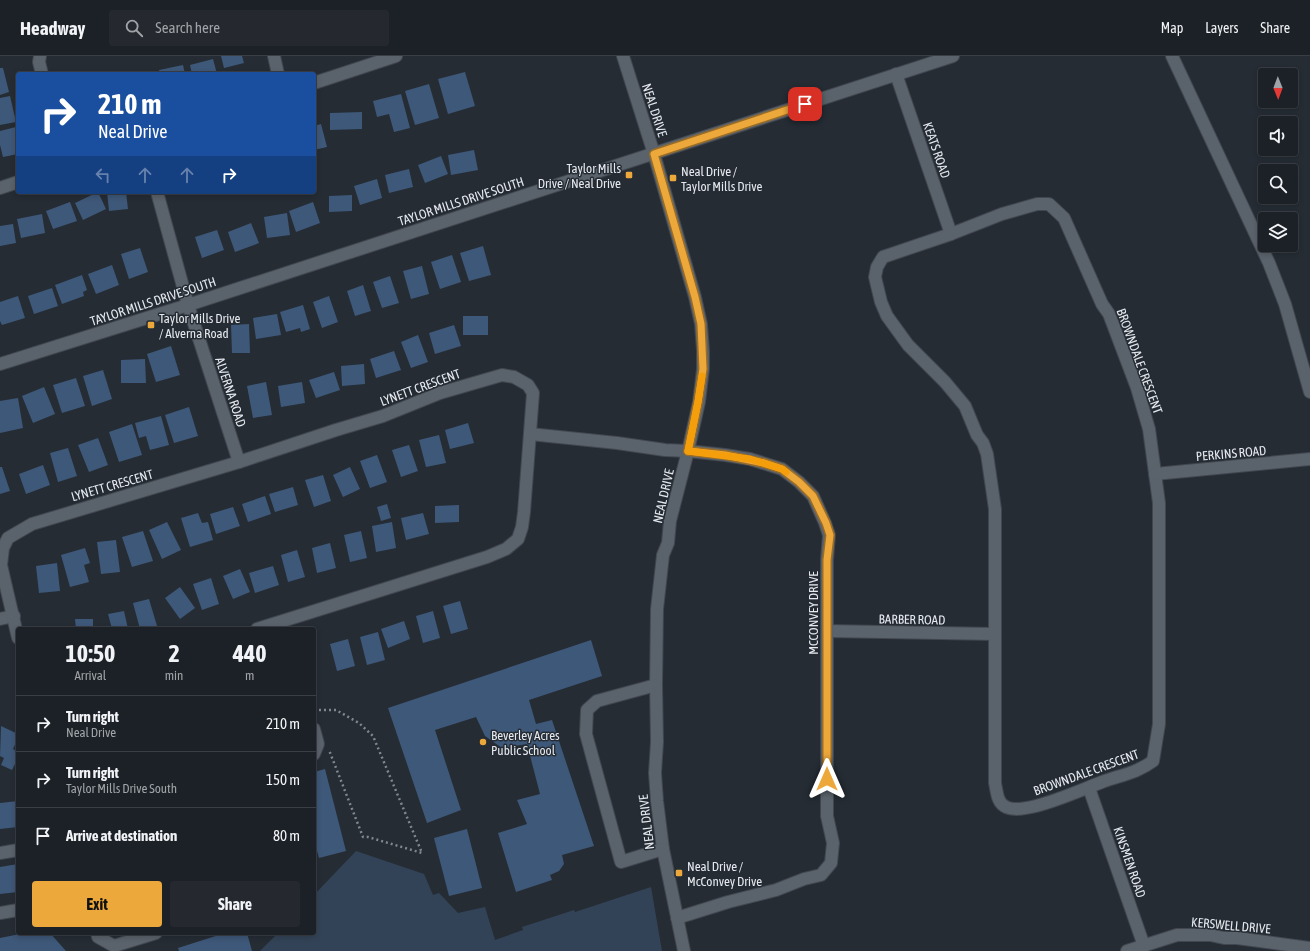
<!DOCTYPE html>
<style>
:root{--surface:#1c2127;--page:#25292f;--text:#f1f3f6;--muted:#a0a3a7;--line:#3a3e44;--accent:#eda83c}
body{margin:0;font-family:"Asap Condensed",sans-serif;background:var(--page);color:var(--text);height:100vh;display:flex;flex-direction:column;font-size:15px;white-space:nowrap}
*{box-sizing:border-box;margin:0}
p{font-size:13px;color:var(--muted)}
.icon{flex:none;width:22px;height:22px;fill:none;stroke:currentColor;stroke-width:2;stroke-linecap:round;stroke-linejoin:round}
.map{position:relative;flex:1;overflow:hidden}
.panel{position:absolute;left:16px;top:571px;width:300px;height:308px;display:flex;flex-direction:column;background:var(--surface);border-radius:4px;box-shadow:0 2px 6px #0003,0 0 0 1px var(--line)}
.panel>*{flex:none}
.top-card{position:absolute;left:16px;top:16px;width:300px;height:122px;border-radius:4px;box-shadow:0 2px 6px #0003,0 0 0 1px var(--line);background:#1a4fa0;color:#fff;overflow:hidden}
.needle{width:26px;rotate:179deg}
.fabs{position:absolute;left:1258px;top:12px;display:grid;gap:8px}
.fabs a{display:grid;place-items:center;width:40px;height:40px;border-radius:4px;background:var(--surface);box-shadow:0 2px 6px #0003,0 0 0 1px var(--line);font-size:20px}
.pin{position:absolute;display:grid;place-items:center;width:34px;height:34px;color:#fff;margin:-17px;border-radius:8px;box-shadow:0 2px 6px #0006}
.me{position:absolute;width:44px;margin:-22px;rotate:0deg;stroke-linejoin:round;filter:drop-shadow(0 0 3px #0008)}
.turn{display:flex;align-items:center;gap:14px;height:84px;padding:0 16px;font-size:18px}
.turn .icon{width:52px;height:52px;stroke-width:2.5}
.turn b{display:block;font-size:28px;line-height:34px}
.lanes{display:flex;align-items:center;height:38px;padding:0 16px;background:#0003;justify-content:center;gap:20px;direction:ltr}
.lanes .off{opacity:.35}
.eta{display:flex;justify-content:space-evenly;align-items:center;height:68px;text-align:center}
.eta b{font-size:24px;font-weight:700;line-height:28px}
.cta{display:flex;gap:8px;margin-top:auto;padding:8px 16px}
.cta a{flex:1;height:46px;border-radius:4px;background:var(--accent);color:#111;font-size:16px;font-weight:700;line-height:46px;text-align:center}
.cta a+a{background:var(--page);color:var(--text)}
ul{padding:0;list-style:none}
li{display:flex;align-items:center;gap:12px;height:56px;padding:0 16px;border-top:1px solid var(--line)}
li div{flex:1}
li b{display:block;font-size:15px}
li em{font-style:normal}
header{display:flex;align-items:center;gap:24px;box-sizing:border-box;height:56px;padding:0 20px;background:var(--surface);border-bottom:1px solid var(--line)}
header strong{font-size:19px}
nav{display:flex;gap:22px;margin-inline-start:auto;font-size:14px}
.search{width:280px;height:36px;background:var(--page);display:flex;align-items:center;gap:10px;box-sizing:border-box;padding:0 14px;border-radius:4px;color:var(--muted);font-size:15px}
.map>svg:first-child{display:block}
.green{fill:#334357}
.building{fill:#3e5879}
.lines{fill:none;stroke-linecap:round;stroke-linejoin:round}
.minor-casing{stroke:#42474f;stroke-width:14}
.path{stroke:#82878e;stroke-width:2.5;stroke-dasharray:2 3;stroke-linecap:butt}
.minor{stroke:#5a626b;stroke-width:12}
.route-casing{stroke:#9a6d27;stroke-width:10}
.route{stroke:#eda83c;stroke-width:7}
.slow{stroke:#f59e0b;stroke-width:7}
.poi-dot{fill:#eda83c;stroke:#252c34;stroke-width:1.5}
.labels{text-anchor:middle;stroke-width:3;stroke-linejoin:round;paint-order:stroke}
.street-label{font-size:13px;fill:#e5e9ef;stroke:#252c34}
.poi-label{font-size:13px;fill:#e5e9ef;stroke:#252c34;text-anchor:start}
</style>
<header>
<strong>Headway</strong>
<div class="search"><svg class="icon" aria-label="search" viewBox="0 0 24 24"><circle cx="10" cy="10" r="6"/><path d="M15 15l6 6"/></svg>Search here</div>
<nav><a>Map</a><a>Layers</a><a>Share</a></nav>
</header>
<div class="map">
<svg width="1310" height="895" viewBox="0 0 1310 895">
<rect width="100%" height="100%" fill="#252c34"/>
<polygon class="green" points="356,795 424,818 433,839 439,837 458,857 485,851 495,884 523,874 522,871 574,854 575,856 651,831 662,895 260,895 278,877 314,877 314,839"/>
<g class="building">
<polygon points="221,0 242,0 244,7 224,12"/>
<polygon points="213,3 217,18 192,18 190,9"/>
<polygon points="183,9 185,18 160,18 159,14"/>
<polygon points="0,12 3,12 9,36 0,39"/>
<polygon points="465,16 475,50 448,58 438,23"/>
<polygon points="429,28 439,62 415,69 405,35"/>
<polygon points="401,38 410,72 394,76 389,58 377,61 373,45"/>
<polygon points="10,40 16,66 0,69 0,42"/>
<polygon points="362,56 362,73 330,74 330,57"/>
<polygon points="321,68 327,91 314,94 314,70"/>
<polygon points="16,71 18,81 18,98 3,101 0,89 0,75"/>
<polygon points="474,94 478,114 451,119 448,99"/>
<polygon points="441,100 448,118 425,127 418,109"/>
<polygon points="409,113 413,131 389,137 385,119"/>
<polygon points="377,123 382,142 360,149 354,130"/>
<polygon points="98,136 106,153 83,164 75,147"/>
<polygon points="107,136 126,136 128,153 109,155"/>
<polygon points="352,139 352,155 329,156 329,140"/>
<polygon points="70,146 77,165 53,173 46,155"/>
<polygon points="313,146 320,167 296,176 289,155"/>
<polygon points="287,157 290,179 267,182 264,161"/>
<polygon points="42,158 45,177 21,182 17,163"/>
<polygon points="251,167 259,187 235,196 228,176"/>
<polygon points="13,168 16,187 0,190 0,170"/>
<polygon points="217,174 224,194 202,202 195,181"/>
<polygon points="483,190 491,219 469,225 460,197"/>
<polygon points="140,192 148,216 129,223 121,198"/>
<polygon points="452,199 461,226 440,233 431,206"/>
<polygon points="112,209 119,229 96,238 88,218"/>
<polygon points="422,210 429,238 411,243 403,215"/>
<polygon points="82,219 87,234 83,236 84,240 62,248 55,229"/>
<polygon points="390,220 399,247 382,252 373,226"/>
<polygon points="363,229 371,255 355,260 347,235"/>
<polygon points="52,232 58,250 34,258 28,240"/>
<polygon points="18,240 25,262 2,269 0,265 0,246"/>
<polygon points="329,240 338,266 322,272 313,246"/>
<polygon points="303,249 310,273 301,276 300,272 286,276 280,256"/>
<polygon points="277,258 281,279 256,283 253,262"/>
<rect x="463" y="260" width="25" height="19"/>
<polygon points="249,268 250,297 232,297 231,269"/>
<polygon points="454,269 461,290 435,298 429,277"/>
<polygon points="418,279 428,306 411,312 401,286"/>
<polygon points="171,290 180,319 156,326 147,298"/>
<polygon points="394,295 401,314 376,322 370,303"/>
<polygon points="145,303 146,327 121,327 121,304"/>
<polygon points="364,308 365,328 342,330 341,310"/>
<polygon points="103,314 112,343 92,350 83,320"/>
<polygon points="334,316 340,334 316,342 309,324"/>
<polygon points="76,322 85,350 62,357 53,329"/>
<polygon points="266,326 272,359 253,362 247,330"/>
<polygon points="302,326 305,347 281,351 278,330"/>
<polygon points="44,331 55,358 33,367 22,340"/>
<polygon points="18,342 23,372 0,377 0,345"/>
<polygon points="189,351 198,380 174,387 165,359"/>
<polygon points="161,360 169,389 150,394 146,380 139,382 135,367"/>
<polygon points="468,367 474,387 450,393 445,374"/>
<polygon points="132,368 142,399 119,406 109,376"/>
<polygon points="439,379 446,407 426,411 419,384"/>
<polygon points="98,382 108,409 89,416 78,389"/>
<polygon points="409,389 418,415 401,421 392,394"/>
<polygon points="68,392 77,420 58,426 50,397"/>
<polygon points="377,399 387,426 370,432 360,405"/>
<polygon points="43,409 50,429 26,438 19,418"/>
<polygon points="0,411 2,411 10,435 0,438"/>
<polygon points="350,411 360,433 343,441 333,419"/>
<polygon points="323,419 331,445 314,451 305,424"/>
<polygon points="293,431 298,449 275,456 269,438"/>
<polygon points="265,440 271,458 248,466 242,448"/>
<polygon points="387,448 391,462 381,465 377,451"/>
<polygon points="459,449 459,466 435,467 435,450"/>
<polygon points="233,451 240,470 216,478 210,458"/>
<polygon points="198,457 202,467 208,466 213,484 190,491 181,462"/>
<polygon points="423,457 429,478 406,484 401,462"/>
<polygon points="167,466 181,494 162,503 149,474"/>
<polygon points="392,466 396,492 376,496 372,470"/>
<polygon points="143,475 153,505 132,511 122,481"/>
<polygon points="361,475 367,502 350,506 344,479"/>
<polygon points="116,484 120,516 101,518 97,486"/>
<polygon points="330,487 336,512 317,517 312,492"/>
<polygon points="85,492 90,507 84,509 89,526 70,531 61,499"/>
<polygon points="297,494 305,521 288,526 281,499"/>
<polygon points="57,507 60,535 39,537 36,510"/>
<polygon points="273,510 279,529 255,537 249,517"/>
<polygon points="240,513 250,536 233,543 223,520"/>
<polygon points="211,522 219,548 202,554 193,528"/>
<polygon points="180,531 195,552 180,563 165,542"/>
<polygon points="149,543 157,570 146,573 140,573 133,547"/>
<polygon points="460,545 468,573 451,578 443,550"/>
<polygon points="124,555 128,573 112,573 108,558"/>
<polygon points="433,555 440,582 423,587 416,560"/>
<polygon points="75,563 93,563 93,573 76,573"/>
<polygon points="404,565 410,583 388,592 381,573"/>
<polygon points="378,576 385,604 367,609 360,581"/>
<polygon points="348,583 355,610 337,615 330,588"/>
<polygon points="591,584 602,620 529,644 536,668 552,664 594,790 562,799 564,808 559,815 550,819 552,824 516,836 498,777 527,768 517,744 540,738 527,688 502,692 485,680 476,661 435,674 461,754 427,767 388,652"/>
<polygon points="1,670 18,678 18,682 13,693 18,696 18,702 12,714 1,709 4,702 0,700"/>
<polygon points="325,713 346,795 319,802 314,784 314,716"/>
<polygon points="18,745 18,771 0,773 0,747"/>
<polygon points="467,773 482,832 449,840 434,782"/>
<polygon points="18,808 18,836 0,838 0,811"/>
<polygon points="25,877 50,877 66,895 0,895 0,882"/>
<polygon points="225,877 247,877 252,895 179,895 178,892"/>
</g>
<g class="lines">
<g class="minor-casing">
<g id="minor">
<polyline points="40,0 39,6 42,18"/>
<polyline points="274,0 278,18"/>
<polyline points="623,0 654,98 695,241 701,268 703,295 703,313 699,346 688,395 670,465 668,487 663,499 657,553 656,629 657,686 655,717 657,745 663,793 684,895"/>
<polyline points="1172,0 1269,207 1285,248 1310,336"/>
<polyline points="896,18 951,178"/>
<polyline points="314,27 396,0"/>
<polyline points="0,132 18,126"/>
<polyline points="157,136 188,249 239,406"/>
<path d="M1037 148H1049L1064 162 1102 248 1109 258 1137 332 1149 373 1159 447V668L1153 705C1137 717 1121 719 1102 726 1081 734 1059 744 1036 750 1028 752 1014 755 1006 751 997 747 997 736 995 727V453L987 398 983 387 977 379 965 350 945 326 908 289 887 260 881 246 875 221 877 211 883 201 951 178 1002 158Z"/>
<polyline points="0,308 188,249 953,0"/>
<polyline points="530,378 617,387 665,394 688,395 725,399 750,403 782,413 799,426 813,440 825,467 829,479 827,504 827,760 833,787 831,807 821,819 804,823 776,834 728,846 677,862"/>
<polyline points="1155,418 1310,403"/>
<polyline points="0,563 14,560"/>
<polyline points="827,575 995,578"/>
<polyline points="18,582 1,509 3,492 8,482 32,468 239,406 336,374 383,360 440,337 502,319 514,321 528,329 533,337 524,456 522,471 518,483 506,493 487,501 257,573"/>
<polyline points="656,629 597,645 587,654 586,678 621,806 663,793"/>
<polyline points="314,673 318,688 314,698"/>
<polyline points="1089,732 1144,890"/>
<polyline points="0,797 18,794"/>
<polyline points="0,857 18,854"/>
<polyline points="97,877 98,881 114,890 156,877"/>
<polyline points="1127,895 1177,879 1210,879 1224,882 1237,882 1310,892"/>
</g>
</g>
<polyline class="path" points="314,654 336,654 359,667 373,680 422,797 368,781 363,781 329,694"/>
<use href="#minor" class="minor"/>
</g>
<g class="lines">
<g class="route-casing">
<polyline id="route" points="805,48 654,98 695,241 701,268 703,313 698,346 688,395 725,399 764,407 782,413 799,426 813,440 826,467 830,479 827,504 827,723"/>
</g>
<use href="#route" class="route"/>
<polyline class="slow" points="702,320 698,346 688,395 750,403 782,413 786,416"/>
</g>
<g class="poi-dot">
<rect x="625" y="115" width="8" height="8" rx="2"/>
<rect x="669" y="118" width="8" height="8" rx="2"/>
<rect x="147" y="265" width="8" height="8" rx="2"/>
<circle cx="483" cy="686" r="4"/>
<rect x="675" y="813" width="8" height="8" rx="2"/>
</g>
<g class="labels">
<g class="street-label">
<text transform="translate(655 54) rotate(72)" y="5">NEAL DRIVE</text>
<text transform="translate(937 94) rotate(71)" y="5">KEATS ROAD</text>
<text transform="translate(461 145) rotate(-18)" y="5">TAYLOR MILLS DRIVE SOUTH</text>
<text transform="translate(153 245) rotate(-18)" y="5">TAYLOR MILLS DRIVE SOUTH</text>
<text transform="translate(1140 305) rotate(70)" y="5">BROWNDALE CRESCENT</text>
<text transform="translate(420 331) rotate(-20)" y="5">LYNETT CRESCENT</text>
<text transform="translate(231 336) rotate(72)" y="5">ALVERNA ROAD</text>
<text transform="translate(1231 397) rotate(-5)" y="5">PERKINS ROAD</text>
<text transform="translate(112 429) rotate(-16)" y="5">LYNETT CRESCENT</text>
<text transform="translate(663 440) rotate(-77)" y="5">NEAL DRIVE</text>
<text transform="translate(813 557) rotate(-90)" y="5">MCCONVEY DRIVE</text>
<text transform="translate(912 563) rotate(1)" y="5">BARBER ROAD</text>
<text transform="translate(1086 716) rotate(-20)" y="5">BROWNDALE CRESCENT</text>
<text transform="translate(646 766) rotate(-97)" y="5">NEAL DRIVE</text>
<text transform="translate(1130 806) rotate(71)" y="5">KINSMEN ROAD</text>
<text transform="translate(1231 869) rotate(5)" y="5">KERSWELL DRIVE</text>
</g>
<g class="poi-label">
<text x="621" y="117" text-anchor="end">Taylor Mills<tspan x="621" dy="15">Drive / Neal Drive</tspan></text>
<text x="681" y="120">Neal Drive /<tspan x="681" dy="15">Taylor Mills Drive</tspan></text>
<text x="159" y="267">Taylor Mills Drive<tspan x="159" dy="15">/ Alverna Road</tspan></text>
<text x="491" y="684">Beverley Acres<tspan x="491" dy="15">Public School</tspan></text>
<text x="687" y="815">Neal Drive /<tspan x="687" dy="15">McConvey Drive</tspan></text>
</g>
</g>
</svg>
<div class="fabs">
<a><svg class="needle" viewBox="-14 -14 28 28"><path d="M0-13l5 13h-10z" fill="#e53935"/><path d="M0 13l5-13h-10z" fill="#a0a3a7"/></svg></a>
<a><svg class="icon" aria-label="sound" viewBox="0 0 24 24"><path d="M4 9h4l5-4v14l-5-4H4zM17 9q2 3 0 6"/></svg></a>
<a><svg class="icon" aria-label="search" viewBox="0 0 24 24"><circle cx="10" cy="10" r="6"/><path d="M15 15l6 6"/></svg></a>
<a><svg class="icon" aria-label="layers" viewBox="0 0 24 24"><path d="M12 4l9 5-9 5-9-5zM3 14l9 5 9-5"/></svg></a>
</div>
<div class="pin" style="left:805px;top:48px;background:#d93025"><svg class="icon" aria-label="arrive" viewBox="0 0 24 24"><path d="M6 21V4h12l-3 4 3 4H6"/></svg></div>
<svg class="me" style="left:827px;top:723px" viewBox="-20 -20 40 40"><path d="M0-17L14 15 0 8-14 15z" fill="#eda83c" stroke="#fff" stroke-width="4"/></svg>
<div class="top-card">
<div class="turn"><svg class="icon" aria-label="right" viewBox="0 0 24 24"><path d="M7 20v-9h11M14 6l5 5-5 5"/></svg><div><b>210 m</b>Neal Drive</div></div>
<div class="lanes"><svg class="icon off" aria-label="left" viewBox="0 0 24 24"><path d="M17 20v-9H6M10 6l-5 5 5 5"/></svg><svg class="icon off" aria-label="ahead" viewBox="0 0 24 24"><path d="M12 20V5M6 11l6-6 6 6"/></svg><svg class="icon off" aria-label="ahead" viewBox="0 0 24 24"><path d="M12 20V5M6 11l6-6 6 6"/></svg><svg class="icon" aria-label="right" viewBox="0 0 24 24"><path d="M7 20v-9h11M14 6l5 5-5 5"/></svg></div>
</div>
<section class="panel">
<div class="eta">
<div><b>10:50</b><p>Arrival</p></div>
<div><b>2</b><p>min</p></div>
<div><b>440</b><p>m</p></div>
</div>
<ul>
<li><svg class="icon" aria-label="right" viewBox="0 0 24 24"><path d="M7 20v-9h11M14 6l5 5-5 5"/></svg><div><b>Turn right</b><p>Neal Drive</p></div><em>210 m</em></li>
<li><svg class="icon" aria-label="right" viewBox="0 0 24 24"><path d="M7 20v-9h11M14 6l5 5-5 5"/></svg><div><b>Turn right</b><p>Taylor Mills Drive South</p></div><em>150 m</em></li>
<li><svg class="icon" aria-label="arrive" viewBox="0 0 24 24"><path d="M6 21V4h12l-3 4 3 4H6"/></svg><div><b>Arrive at destination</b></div><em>80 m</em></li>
</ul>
<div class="cta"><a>Exit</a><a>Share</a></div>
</section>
</div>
